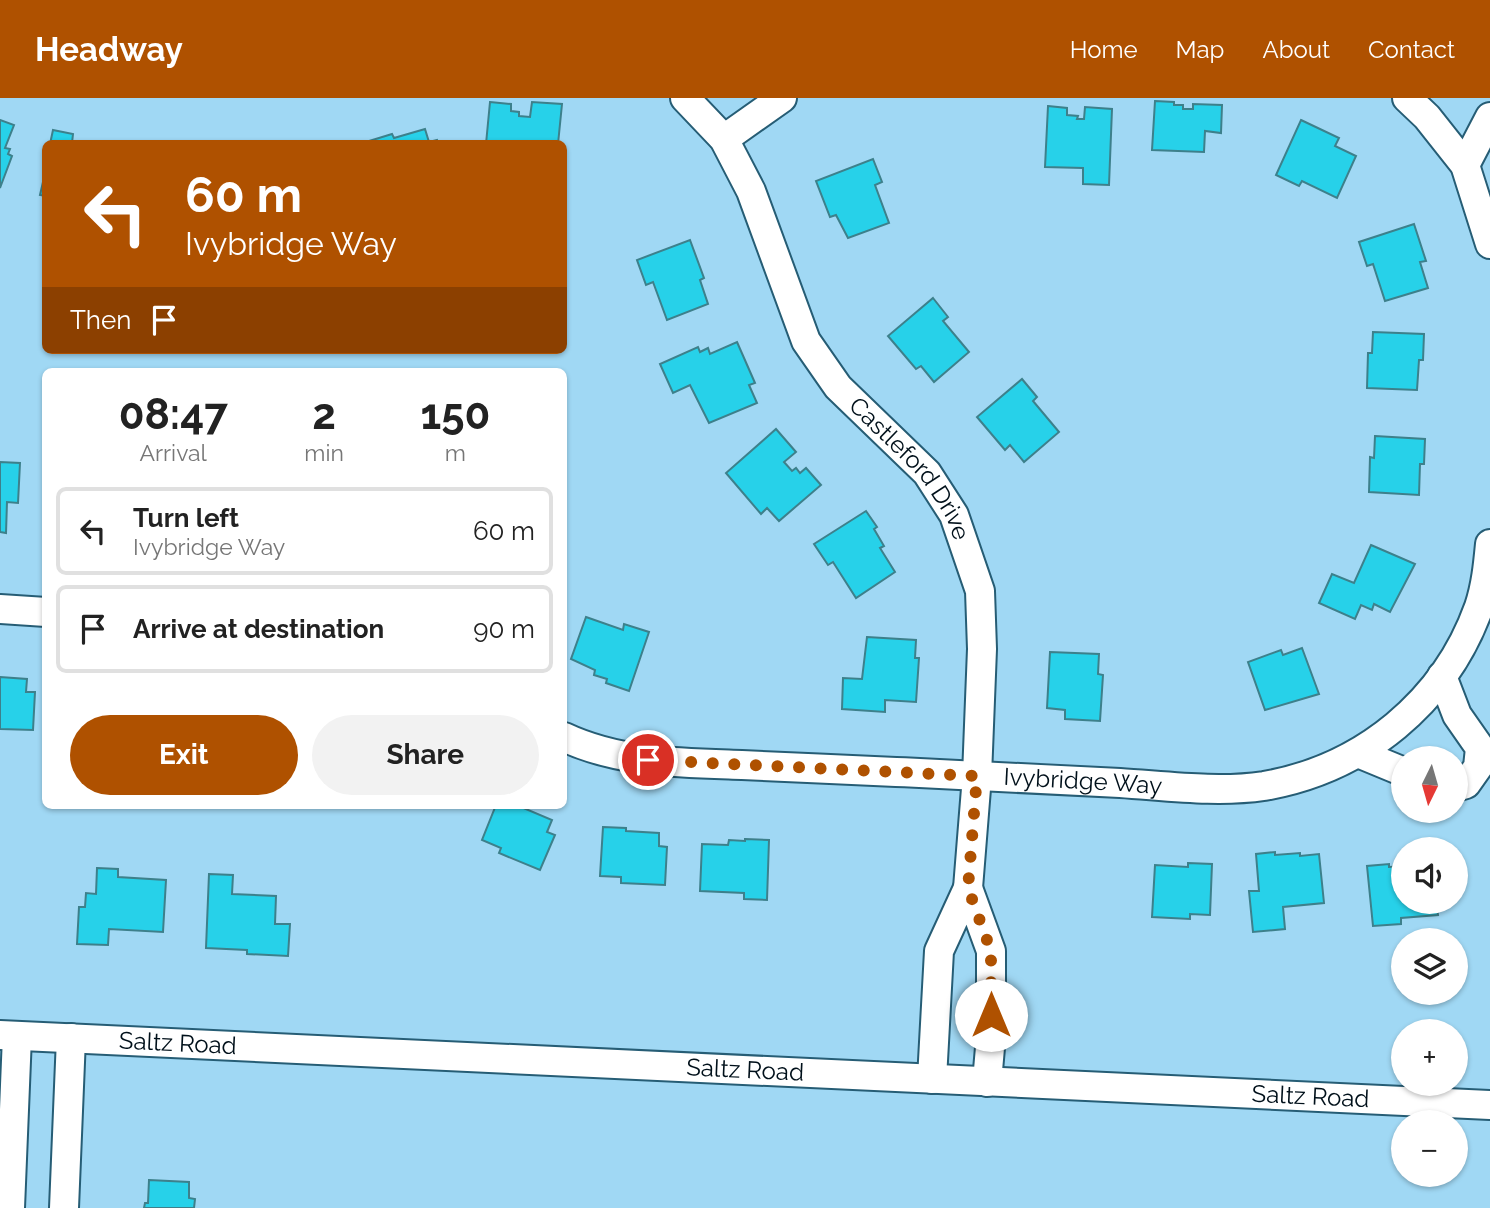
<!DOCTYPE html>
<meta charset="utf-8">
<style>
:root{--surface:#fff;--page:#f2f2f2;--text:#222;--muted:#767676;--line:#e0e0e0;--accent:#af5100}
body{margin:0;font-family:Raleway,sans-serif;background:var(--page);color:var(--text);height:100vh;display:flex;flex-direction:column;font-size:26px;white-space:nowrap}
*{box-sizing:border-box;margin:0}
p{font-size:23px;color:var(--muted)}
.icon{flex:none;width:38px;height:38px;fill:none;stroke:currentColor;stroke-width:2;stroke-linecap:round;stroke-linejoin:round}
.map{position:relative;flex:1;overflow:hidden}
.sheet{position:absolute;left:42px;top:270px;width:525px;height:441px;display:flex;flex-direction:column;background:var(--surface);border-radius:10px;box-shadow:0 2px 5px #0004}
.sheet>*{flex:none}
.hud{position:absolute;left:42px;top:42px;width:525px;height:214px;border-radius:10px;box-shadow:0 2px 5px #0004;background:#af5100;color:#fff;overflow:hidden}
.needle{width:46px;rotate:185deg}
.tools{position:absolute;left:1391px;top:648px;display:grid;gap:14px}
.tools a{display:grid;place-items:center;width:77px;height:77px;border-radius:50%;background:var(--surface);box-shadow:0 2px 5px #0004;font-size:35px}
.pin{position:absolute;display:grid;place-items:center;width:60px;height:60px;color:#fff;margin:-30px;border:4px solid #fff;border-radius:50%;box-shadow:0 2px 7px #0007}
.me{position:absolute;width:77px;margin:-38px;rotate:0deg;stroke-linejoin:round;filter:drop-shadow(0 0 5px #0008)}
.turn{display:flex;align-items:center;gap:24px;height:147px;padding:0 28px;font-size:32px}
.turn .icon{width:91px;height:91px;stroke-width:2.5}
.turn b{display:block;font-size:49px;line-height:60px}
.then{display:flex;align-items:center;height:66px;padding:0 28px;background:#0003;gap:14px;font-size:26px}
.eta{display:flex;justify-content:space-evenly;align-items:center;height:119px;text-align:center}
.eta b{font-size:42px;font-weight:700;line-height:49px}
.cta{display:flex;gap:14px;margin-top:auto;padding:14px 28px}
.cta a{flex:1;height:80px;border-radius:42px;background:var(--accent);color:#fff;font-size:28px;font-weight:700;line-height:80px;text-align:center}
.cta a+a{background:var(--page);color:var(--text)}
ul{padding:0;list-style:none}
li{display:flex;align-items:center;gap:21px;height:88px;margin:0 14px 10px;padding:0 14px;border:4px solid var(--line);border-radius:10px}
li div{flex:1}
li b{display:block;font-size:26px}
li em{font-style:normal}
header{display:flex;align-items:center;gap:42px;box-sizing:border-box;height:98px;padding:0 35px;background:var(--accent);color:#fff}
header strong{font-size:33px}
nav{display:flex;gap:38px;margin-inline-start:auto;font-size:24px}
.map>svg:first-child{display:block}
.building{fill:#27d1e9;stroke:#3d808b;stroke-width:2}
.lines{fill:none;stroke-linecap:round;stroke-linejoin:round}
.minor-casing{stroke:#265d75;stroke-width:32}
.minor{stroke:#fff;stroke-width:28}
.route{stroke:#af5100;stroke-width:12;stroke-dasharray:0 21.6}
.labels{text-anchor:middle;stroke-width:5;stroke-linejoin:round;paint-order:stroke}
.street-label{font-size:24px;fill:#00101a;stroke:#b7e4fa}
</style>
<header>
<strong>Headway</strong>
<nav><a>Home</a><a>Map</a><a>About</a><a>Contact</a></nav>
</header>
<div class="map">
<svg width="1490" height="1110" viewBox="0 0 1490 1110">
<rect width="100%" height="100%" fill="#a0d8f4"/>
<g class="building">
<polygon points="1155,3 1174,4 1174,7 1183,7 1183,11 1193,11 1193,6 1222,7 1221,35 1205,33 1204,54 1152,52"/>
<polygon points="490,4 511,6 511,13 519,14 519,18 530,19 532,4 562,6 558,46 486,46"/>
<polygon points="1048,8 1067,10 1067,17 1078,18 1077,21 1084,21 1085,9 1112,11 1109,87 1083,86 1083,70 1045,69"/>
<polygon points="0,22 14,27 5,50 10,51 8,56 12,58 0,90"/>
<polygon points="1301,22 1339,40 1335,48 1356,58 1337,100 1302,83 1299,88 1276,77"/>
<polygon points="425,31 429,44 437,42 438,46 369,46 369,43 392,36 394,40"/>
<polygon points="53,32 73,36 72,45 75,46 50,46"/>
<polygon points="873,61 882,84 875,87 889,125 848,140 836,117 830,119 816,83"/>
<polygon points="46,71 46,98 40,97"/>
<polygon points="1414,126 1426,163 1420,164 1428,190 1385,203 1373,166 1367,168 1359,144"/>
<polygon points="690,142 704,180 700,182 708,206 667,222 653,184 646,187 637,162"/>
<polygon points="933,200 948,219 943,223 969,254 934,284 921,268 916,271 888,238"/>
<polygon points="1373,234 1424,236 1423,262 1419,262 1417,292 1367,290 1368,255 1372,255"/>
<polygon points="737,244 755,285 749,287 757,305 709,325 690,287 673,295 660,266 698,249 700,254 708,250 710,256"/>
<polygon points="1022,281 1037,299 1033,303 1059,334 1024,364 1010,347 1005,352 977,319"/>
<polygon points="776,331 796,354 784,364 792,373 796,370 800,375 806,370 821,387 779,423 767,410 761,416 726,375"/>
<polygon points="1375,338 1425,341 1424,366 1420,366 1419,397 1369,394 1370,359 1374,360"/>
<polygon points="0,364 20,365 18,405 7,404 6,435 0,434"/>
<polygon points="866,413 877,429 874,431 884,448 880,450 895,474 856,500 833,464 828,467 814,446"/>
<polygon points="1371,447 1415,466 1390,514 1374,506 1372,512 1361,507 1355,521 1319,505 1332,476 1354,485"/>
<polygon points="586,519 623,532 624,526 649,534 629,593 606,585 607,581 594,577 595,572 571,561"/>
<polygon points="867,539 916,542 915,560 919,560 916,604 885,602 885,614 842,611 843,580 862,581"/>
<polygon points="1302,550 1319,596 1265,612 1248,564 1281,552 1283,557"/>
<polygon points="1050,554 1099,556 1098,576 1103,577 1100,623 1065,621 1065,612 1047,610"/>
<polygon points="0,579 27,581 26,594 35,594 33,632 0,631"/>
<polygon points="496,707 522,707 521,709 552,722 547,734 555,737 540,772 499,755 501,750 482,742"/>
<polygon points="603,729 626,730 626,733 659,735 659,748 667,749 665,787 621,785 621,779 600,778"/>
<polygon points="745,741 769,742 767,802 744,801 744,795 700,793 702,746 728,747 729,742 745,743"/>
<polygon points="1275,754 1275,757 1300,755 1300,758 1319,756 1324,805 1283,809 1285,831 1253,834 1249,793 1259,793 1256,756"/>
<polygon points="1188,765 1212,766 1210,817 1190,816 1190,821 1152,819 1155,767 1188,769"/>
<polygon points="1389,766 1389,769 1404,768 1404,803 1436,803 1438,817 1401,820 1401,826 1373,828 1367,768"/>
<polygon points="97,770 118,771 118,779 166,782 163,834 109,831 108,847 77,846 79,809 85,809 86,795 96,796"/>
<polygon points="209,776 233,777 232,796 276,798 275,826 290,826 288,858 247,856 247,852 206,850"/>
<polygon points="149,1082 189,1084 189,1100 195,1101 194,1110 144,1110 145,1105 148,1105"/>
</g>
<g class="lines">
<g class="minor-casing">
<g id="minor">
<path id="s1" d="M685 0 724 41 751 93 806 243 838 289 927 375 954 417 980 493 982 551 977 678 968 790"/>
<polyline points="1407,0 1427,19 1465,67 1490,146"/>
<polyline points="724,41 782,0"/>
<polyline points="1465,67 1490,19"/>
<polyline points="0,511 46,514"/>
<polyline points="1442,578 1457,617 1480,650 1478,669 1466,686 1456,689"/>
<path id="s2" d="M564 639C619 665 681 665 742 667 793 669 845 672 896 674 971 677 1046 681 1120 685 1167 688 1217 695 1264 688 1363 671 1445 604 1479 509 1486 488 1488 467 1490 446"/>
<polyline points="1358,655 1404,674"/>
<path id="s3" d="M0 937 1490 1007"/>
<polyline points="932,981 939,853 968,790 991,853 991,938 987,984"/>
<polyline points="10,1110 17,938"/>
<polyline points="64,1110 71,940"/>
</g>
</g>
<use href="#minor" class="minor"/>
</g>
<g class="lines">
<polyline class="route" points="648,662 977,678 968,790 991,853 991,917"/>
</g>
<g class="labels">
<g class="street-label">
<text dy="8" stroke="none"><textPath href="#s1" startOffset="441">Castleford Drive</textPath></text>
<text dy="8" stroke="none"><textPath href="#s2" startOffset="523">Ivybridge Way</textPath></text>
<text dy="8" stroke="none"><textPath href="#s3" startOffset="178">Saltz Road</textPath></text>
<text dy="8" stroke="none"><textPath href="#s3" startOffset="746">Saltz Road</textPath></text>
<text dy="8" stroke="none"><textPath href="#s3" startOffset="1312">Saltz Road</textPath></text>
</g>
</g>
</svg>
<div class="tools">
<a><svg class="needle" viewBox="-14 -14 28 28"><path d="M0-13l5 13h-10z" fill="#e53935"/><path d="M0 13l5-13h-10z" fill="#767676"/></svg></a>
<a><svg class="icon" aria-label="sound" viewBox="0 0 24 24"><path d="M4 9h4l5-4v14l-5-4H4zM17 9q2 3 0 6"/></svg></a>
<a><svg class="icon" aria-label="layers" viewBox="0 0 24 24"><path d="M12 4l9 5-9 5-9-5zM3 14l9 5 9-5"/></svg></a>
<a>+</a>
<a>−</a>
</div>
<div class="pin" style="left:648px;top:662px;background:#d93025"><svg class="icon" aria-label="arrive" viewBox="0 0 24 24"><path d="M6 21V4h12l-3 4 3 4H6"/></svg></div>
<svg class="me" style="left:991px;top:917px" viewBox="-20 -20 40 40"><circle r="19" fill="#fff"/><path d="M0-13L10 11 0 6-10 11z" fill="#af5100"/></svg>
<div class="hud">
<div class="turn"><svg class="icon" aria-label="left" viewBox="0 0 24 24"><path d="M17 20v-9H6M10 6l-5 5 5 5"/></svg><div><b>60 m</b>Ivybridge Way</div></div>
<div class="then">Then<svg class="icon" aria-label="arrive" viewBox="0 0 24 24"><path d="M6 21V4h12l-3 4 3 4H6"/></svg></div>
</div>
<section class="sheet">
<div class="eta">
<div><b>08:47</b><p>Arrival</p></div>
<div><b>2</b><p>min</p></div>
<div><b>150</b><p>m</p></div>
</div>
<ul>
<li><svg class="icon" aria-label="left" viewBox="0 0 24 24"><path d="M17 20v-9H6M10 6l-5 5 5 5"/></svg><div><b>Turn left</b><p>Ivybridge Way</p></div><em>60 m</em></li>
<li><svg class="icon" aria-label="arrive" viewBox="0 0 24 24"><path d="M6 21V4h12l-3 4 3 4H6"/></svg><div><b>Arrive at destination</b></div><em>90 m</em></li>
</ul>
<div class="cta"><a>Exit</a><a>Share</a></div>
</section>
</div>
